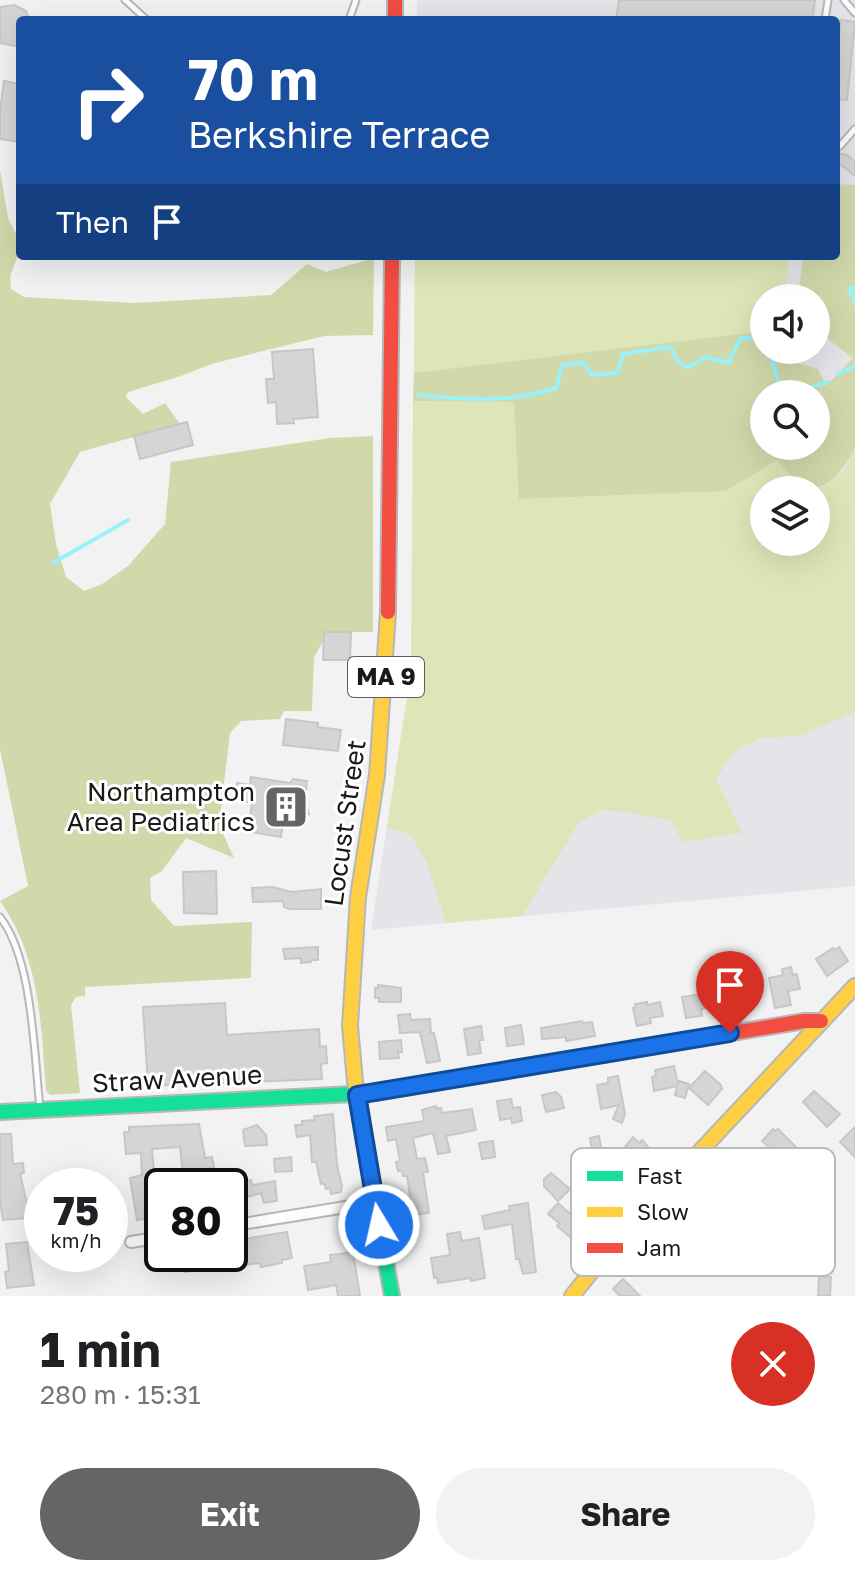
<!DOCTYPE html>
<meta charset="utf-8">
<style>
:root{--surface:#fff;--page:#f2f2f2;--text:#202124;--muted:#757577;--accent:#656565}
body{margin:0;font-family:"Golos Text",sans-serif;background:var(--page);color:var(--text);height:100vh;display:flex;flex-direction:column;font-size:30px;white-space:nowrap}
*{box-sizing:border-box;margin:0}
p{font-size:26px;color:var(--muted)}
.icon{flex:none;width:44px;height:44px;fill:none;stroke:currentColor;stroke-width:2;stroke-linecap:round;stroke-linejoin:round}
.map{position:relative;height:1296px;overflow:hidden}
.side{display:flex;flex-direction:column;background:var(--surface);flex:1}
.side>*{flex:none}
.banner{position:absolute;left:16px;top:16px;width:824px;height:244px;border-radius:8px;box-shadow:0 8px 32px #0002;background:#1a4fa0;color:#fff;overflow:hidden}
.controls{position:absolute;left:750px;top:284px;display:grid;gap:16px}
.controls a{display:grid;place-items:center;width:80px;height:80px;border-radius:50%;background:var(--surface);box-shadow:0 8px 32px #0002;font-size:40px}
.speed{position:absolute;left:24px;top:1168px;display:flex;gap:16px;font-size:40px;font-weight:700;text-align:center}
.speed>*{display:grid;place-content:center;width:104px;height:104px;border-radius:50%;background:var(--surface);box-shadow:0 8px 32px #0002;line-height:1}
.speed small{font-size:20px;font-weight:400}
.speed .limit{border:4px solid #111;border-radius:12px;background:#fff;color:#111}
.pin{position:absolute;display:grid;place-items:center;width:68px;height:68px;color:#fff;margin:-82px -34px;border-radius:50% 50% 50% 0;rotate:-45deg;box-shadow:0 0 8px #0007}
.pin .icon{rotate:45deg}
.me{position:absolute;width:88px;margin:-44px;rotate:351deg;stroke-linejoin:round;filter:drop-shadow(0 0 6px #0008)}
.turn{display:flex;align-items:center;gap:28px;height:168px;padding:0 40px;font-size:36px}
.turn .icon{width:104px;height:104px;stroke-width:2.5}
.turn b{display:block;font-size:56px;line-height:68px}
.then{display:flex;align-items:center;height:76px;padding:0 40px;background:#0003;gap:16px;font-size:30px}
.round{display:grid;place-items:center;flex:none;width:84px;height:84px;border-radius:42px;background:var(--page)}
.headline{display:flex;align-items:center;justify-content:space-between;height:136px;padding:0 40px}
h1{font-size:48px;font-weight:700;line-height:60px}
.button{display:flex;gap:16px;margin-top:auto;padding:16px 40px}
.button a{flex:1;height:92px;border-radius:48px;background:var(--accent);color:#fff;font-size:32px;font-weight:700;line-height:92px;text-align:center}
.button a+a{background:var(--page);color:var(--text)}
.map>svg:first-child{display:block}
.built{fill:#e4e4e9;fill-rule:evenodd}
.green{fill:#dee6b9}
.forest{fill:#d1d9ab;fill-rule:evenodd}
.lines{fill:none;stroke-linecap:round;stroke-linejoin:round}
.stream{stroke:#9bf1f9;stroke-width:4}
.building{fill:#d5d5d5;stroke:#c7c7c8;stroke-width:2}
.lane-casing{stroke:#b7b7b8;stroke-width:9}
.street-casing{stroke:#b7b7b8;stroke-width:14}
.fast-casing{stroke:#b7b7b8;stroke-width:18}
.slow-casing{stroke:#b7b7b8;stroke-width:18}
.jam-casing{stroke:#b7b7b8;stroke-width:18}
.lane{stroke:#fdfdfd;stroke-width:5}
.street{stroke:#fdfdfd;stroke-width:10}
.fast{stroke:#16e098;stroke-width:14}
.slow{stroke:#ffcf43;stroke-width:14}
.jam{stroke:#f24e42;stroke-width:14}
.route-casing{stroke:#114b97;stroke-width:20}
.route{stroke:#1a73e8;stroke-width:14}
.labels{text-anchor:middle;stroke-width:6;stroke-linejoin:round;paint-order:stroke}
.shield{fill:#fff;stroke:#5e5e5e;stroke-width:2}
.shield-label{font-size:24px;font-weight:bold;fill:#191919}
.poi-label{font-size:26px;fill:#191919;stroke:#fff;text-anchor:end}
.street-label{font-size:26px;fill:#191919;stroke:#fff}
.key{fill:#fff;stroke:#bababa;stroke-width:2}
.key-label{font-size:22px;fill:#191919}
</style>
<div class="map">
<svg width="855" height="1296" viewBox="0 0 855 1296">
<rect width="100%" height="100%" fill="#f2f2f3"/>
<path class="built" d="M417 0H855V886L371 930 411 672 415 256H836V20H417ZM764 298H816V350H764ZM764 394H816V446H764ZM764 490H816V542H764Z"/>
<g class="green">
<polygon points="415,256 789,256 785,298 764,298 764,334 749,333 576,356 414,373"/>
<polygon points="413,401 515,402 520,499 726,491 777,460 803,490 764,490 764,542 816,542 815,490 845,469 855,447 855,712 799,736 758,738 731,755 716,779 742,833 683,842 671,821 632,813 603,810 579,822 522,916 446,923 427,863 411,835 387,827 411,672"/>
</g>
<g class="forest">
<path d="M0 170 8 218 16 234 19 253 10 276 11 289 24 297 135 303 271 295 307 264 326 272 374 258 373 335 324 336 211 364 181 376 128 392 126 397 143 414 165 403 180 424 80 452 50 504 56 544 66 577 84 591 102 584 128 566 165 524 171 462 330 438 373 436V632H324V640L314 657 312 711H284L280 719 241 721 230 733 221 809 224 836 234 858 186 838 162 871 150 878 151 900 174 926 252 922 251 978 85 987V996L76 997 71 1005 80 1093 50 1095 46 1091C41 1024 40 957 0 901L28 886 0 749Z"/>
<path d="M836 184 855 185V447C845 468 829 490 803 490L777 460 726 491 519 499 514 402 413 401 414 373 749 333 764 334V350H775L779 358 818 369 826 386 853 358 816 330V298H798L803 256H836ZM764 394H816V446H764Z"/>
</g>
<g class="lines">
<g class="stream">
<polyline points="855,288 849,289 855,303"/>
<polyline points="769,350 782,394"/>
<polyline points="838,374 855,366"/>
<polyline points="787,394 828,382"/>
<path d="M419 395C463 400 513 403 556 388L562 365 584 363 592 375 617 373 623 354 670 347 678 361 687 368 706 357 728 363 741 338H761L764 343"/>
<polyline points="53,563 128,520"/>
</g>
</g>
<g class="building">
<polygon points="619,0 815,0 812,20 616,20"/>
<polygon points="14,5 26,11 30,20 20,20 20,42 15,46 0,43 0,7"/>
<polygon points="841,20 855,22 847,100 836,99 836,55"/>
<polygon points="4,81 20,84 20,142 0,139 0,111"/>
<polygon points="836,153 847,155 855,162 855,176 836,161"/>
<polygon points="313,349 318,417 293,419 294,423 277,424 276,402 268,403 266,379 274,379 272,352"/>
<polygon points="187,422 193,445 140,459 134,436"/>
<polygon points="324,632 351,632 350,660 323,660"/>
<polygon points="286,719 318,723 318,727 341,730 338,751 283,745"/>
<polygon points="251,777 290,783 293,779 307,781 305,801 309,814 287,812 284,814 281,837 251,832 249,823 252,803 235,799 237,783 250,785"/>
<polygon points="216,871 217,914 184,913 183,872"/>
<polygon points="272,887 292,892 321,889 321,909 290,909 284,907 283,901 253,902 252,888"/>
<polygon points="318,947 318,960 311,960 311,962 301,963 301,958 285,959 283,949"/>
<polygon points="839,947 848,961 827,976 816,959 833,948 834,950"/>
<polygon points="791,967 793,975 797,974 800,989 788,991 791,1005 775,1008 769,978 783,975 782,969"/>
<polygon points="726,979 728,990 740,987 747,1011 728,1013 725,996 704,1000 706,1008 701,1009 702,1016 686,1018 682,997 702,994 701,987"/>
<polygon points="378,985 401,988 401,1002 379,1002 379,998 375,998 375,988 378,988"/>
<polygon points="647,1002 647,1005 660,1002 663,1016 650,1018 651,1023 637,1026 633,1008 636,1007 635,1004"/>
<polygon points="225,1003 227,1035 319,1029 320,1047 326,1046 327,1063 321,1064 322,1079 148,1086 143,1007"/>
<polygon points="410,1014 411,1020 430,1019 431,1033 434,1033 440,1061 427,1063 420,1032 400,1033 398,1015"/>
<polygon points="582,1021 583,1023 592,1022 595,1036 566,1041 566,1037 542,1039 541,1028"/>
<polygon points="521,1025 524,1044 507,1046 505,1028"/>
<polygon points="481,1026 483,1040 479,1040 481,1053 468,1055 464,1029"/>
<polygon points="401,1040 402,1052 398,1052 399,1058 380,1059 379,1042"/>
<polygon points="674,1066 678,1084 679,1081 689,1084 685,1098 675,1095 677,1086 654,1091 652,1077 656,1076 655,1070"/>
<polygon points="705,1071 721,1085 722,1089 708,1105 689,1088"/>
<polygon points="618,1076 625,1114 622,1123 613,1119 619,1105 601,1109 597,1085 608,1083 608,1078"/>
<polygon points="814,1091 840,1114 827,1127 803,1102"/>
<polygon points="556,1092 561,1097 564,1108 546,1112 542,1095"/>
<polygon points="511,1099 513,1108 520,1107 522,1121 512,1123 511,1118 500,1120 497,1101"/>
<polygon points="436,1106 437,1109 441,1108 442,1113 472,1109 476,1130 446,1136 450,1152 438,1154 433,1133 413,1138 417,1159 425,1158 428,1172 423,1172 429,1213 413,1215 407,1176 403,1176 402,1171 398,1171 396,1162 400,1161 396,1139 388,1141 386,1127 424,1121 422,1110"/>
<polygon points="333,1114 337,1165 342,1186 341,1192 331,1194 330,1188 326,1189 324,1183 321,1184 316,1162 312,1162 310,1135 297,1137 295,1125 302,1125 302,1121 315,1120 314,1116"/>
<polygon points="199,1124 205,1158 212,1157 214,1167 183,1174 180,1147 152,1149 155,1184 146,1185 151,1218 137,1220 130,1178 142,1175 141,1153 126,1154 124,1132 129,1132 129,1127"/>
<polygon points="257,1125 266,1135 267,1145 245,1146 243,1130"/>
<polygon points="855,1127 855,1157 840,1142"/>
<polygon points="773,1129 775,1131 778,1129 795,1146 797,1150 788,1159 781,1152 778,1156 762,1141"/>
<polygon points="0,1134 11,1134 13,1164 23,1163 24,1173 20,1174 30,1216 42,1215 42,1229 30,1231 28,1218 3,1220 0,1202"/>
<polygon points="599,1136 604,1164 598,1178 608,1166 619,1182 610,1192 583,1167 593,1156 590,1138"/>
<polygon points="633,1137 640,1143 642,1140 655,1155 647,1165 641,1160 639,1162 623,1149"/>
<polygon points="493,1141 495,1157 482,1159 479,1143"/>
<polygon points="291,1157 292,1171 275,1172 274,1159"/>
<polygon points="551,1173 570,1189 558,1201 544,1186 544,1179"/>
<polygon points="251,1180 252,1185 275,1181 277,1201 264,1203 261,1193 230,1202 230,1186"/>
<polygon points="528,1203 536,1272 523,1274 519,1259 516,1259 512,1224 485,1229 482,1216 510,1210 509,1206"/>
<polygon points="558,1203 576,1219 574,1222 581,1228 579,1230 582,1232 575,1241 557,1226 559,1223 548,1214"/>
<polygon points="287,1232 292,1258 282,1260 282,1263 261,1267 260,1263 218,1268 217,1263 196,1266 197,1270 185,1272 182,1254 230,1254 230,1241"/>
<polygon points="460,1232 462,1241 479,1238 485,1278 471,1281 471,1278 438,1283 437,1277 434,1278 431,1258 450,1255 447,1234"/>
<polygon points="27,1242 34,1285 7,1288 5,1272 9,1271 6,1244"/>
<polygon points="353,1252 360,1296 338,1296 336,1285 308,1290 304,1266 331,1262 330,1255"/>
<polygon points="819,1276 831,1277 830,1296 818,1296"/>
<polygon points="623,1279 640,1296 620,1296 613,1289"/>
</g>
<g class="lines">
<g class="lane-casing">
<g id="lane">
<polyline points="125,0 147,20"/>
<polyline points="844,0 855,13"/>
<polyline points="349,20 356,0"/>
<polyline points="825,20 828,0"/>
<polyline points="836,145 840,146 855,129"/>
<path d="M0 917C33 959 34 1055 40 1108"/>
</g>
</g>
<g class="street-casing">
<g id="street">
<polyline points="230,1226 376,1202"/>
<polyline points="131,1242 162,1237"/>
</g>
</g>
<g class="fast-casing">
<g id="fast">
<polyline points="0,1112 374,1093 614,1053"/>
<polyline points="362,1125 392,1296"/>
</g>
</g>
<g class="slow-casing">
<g id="slow">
<polyline points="362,1125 355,1082 350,1026 358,897 377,775 388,612"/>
<polyline points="572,1296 616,1241 855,986"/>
</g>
</g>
<g class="jam-casing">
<g id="jam">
<polyline points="395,0 395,20"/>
<polyline points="388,612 392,256"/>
<polyline points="614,1053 804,1021 821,1021"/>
</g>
</g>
<use href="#lane" class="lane"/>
<use href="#street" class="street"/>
<use href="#fast" class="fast"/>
<use href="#slow" class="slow"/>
<use href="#jam" class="jam"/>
</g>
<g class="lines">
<g class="route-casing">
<polyline id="route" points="379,1225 357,1095 730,1033"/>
</g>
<use href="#route" class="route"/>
</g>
<defs>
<g id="building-square" transform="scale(2.3)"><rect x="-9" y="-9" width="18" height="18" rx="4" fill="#656565" stroke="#fff"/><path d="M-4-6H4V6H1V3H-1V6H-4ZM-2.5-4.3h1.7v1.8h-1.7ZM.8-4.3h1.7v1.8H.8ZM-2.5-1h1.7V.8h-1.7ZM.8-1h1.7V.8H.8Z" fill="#fff"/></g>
</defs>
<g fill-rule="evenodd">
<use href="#building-square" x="286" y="807"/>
</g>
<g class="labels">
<rect class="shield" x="348" y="657" width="76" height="40" rx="6"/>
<g class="shield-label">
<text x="386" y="685">MA 9</text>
</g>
<g class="poi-label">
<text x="255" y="801">Northampton<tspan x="255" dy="30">Area Pediatrics</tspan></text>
</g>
<g class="street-label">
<text transform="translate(345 823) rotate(-82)" y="9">Locust Street</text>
<text transform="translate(177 1079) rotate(-3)" y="9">Straw Avenue</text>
</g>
</g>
<rect x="571" y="1148" width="264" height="128" rx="12" class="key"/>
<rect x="587" y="1171" width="36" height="10" fill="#16e098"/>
<rect x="587" y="1207" width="36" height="10" fill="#ffcf43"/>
<rect x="587" y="1243" width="36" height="10" fill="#f24e42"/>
<g class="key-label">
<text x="637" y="1184">Fast</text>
<text x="637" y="1220">Slow</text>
<text x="637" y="1256">Jam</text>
</g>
</svg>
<div class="controls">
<a><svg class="icon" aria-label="sound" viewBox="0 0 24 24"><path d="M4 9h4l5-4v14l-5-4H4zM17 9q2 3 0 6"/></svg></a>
<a><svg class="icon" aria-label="search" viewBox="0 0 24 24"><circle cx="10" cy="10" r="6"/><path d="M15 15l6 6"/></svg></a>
<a><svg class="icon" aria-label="layers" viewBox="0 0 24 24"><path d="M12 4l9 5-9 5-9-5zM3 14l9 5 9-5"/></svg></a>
</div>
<div class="speed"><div>75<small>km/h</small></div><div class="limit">80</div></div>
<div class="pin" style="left:730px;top:1033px;background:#d93025"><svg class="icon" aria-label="arrive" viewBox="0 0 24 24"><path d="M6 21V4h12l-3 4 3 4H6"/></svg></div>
<svg class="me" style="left:379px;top:1225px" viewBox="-20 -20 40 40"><circle r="17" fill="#1a73e8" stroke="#fff" stroke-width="3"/><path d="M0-11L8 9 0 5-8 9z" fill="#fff"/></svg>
<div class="banner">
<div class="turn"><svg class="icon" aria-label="right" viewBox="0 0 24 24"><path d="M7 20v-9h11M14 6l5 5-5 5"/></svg><div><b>70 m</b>Berkshire Terrace</div></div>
<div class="then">Then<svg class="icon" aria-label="arrive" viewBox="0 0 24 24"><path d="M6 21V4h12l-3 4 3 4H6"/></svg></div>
</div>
</div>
<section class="side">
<div class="headline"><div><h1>1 min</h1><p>280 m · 15:31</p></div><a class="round" style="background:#d93025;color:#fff"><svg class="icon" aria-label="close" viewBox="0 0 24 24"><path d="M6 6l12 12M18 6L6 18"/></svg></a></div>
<div class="button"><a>Exit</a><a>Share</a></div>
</section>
